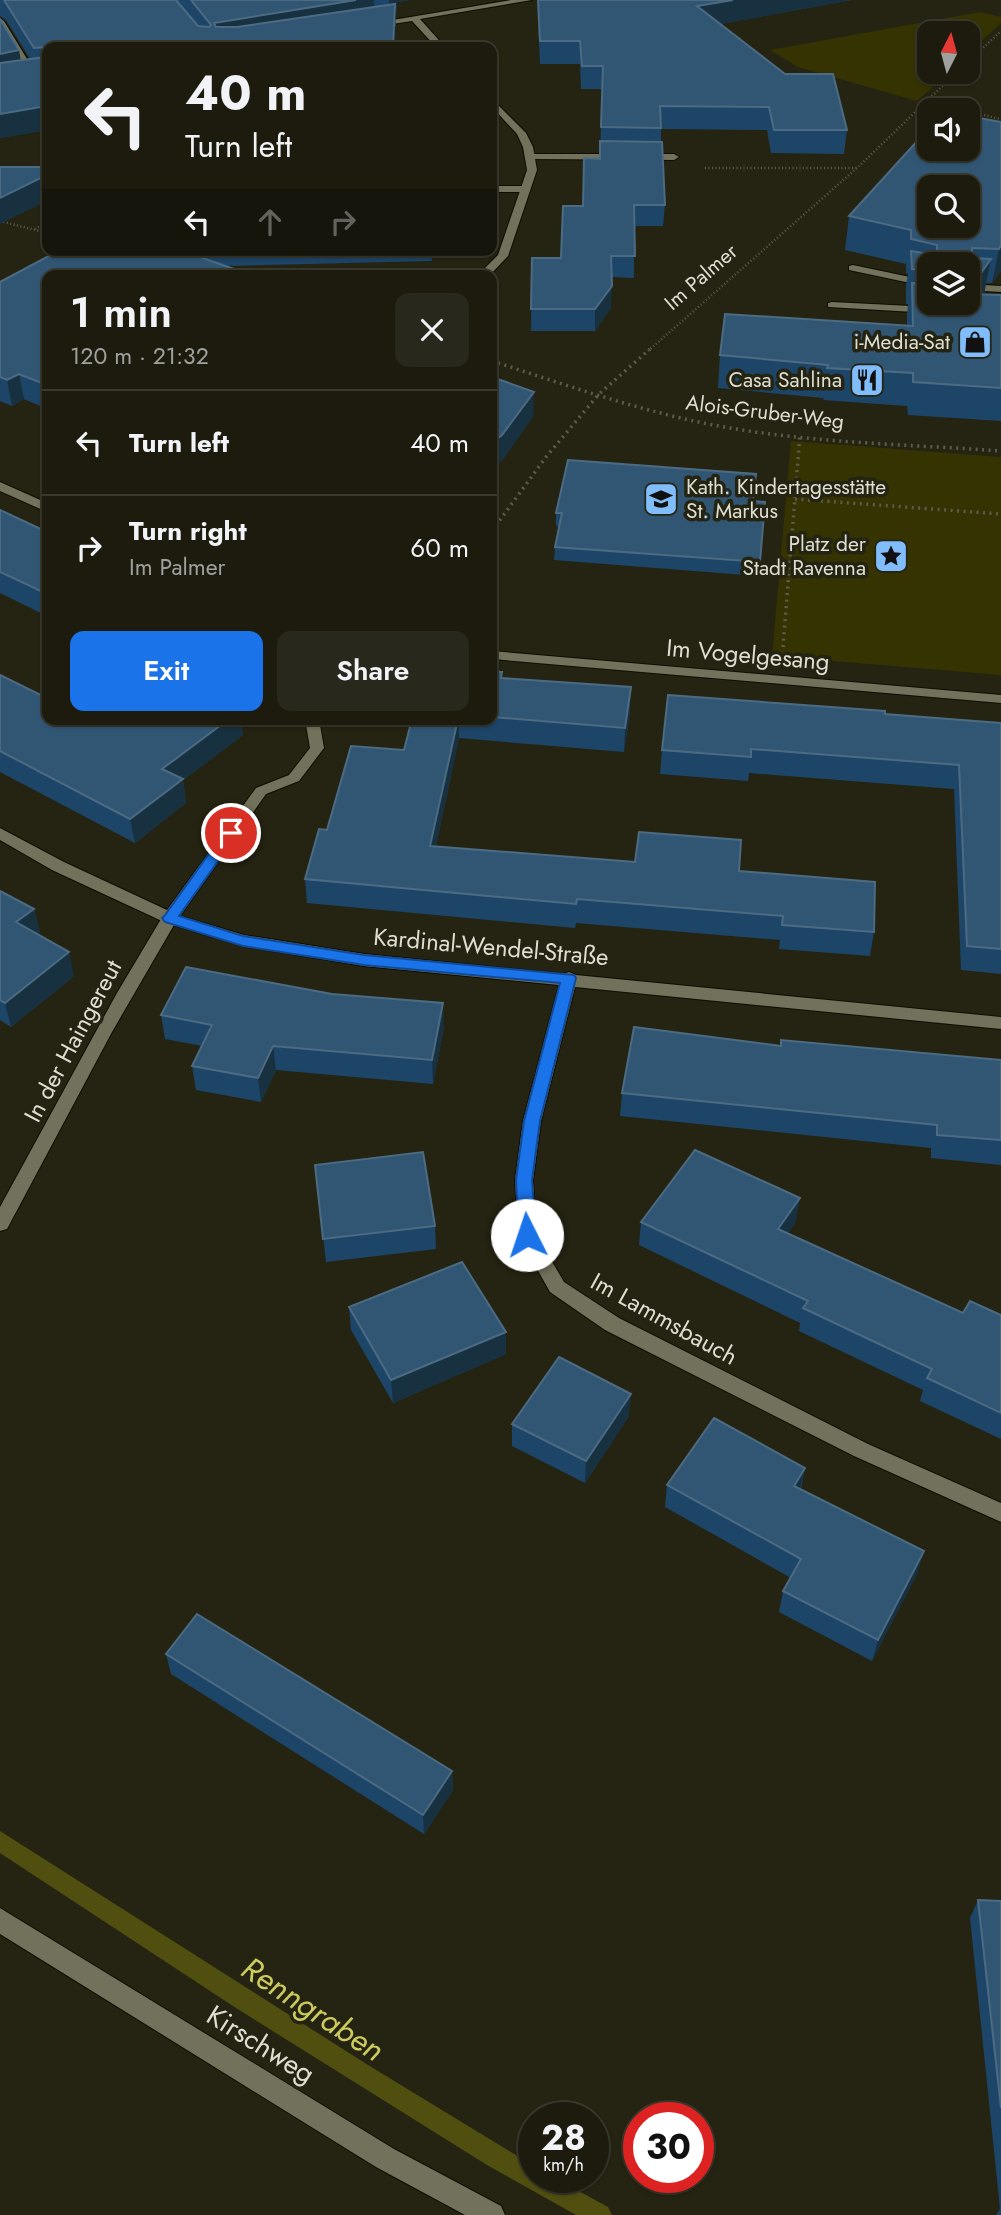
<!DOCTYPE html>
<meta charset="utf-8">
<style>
:root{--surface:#1c1b0e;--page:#29281c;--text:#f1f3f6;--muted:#a0a19e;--line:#3a392e;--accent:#1a73e8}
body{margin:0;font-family:Jost,sans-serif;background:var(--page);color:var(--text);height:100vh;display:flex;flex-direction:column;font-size:26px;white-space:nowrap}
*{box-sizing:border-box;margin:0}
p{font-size:23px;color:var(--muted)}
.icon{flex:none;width:38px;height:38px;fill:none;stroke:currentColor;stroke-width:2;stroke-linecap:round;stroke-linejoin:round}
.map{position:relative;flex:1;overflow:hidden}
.panel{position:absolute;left:42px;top:270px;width:455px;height:455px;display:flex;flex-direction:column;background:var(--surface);border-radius:14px;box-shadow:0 2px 5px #0004,0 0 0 2px var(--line)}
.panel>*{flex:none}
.hud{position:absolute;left:42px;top:42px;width:455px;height:214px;border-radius:14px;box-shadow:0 2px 5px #0004,0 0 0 2px var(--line);background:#1c1b0e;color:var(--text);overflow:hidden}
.needle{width:46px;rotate:6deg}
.controls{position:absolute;left:917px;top:21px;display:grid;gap:14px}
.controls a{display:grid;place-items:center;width:63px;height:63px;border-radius:14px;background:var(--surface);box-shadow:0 2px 5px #0004,0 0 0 2px var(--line);font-size:35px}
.speed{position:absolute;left:518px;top:2102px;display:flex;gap:14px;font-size:35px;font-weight:700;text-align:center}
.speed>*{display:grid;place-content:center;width:91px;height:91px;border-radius:50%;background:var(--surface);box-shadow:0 2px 5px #0004,0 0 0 2px var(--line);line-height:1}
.speed small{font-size:18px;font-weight:400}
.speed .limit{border:10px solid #d22;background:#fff;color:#111}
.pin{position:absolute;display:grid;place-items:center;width:60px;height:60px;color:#fff;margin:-30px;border:4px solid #fff;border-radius:50%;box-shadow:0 2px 7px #0007}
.me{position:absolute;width:77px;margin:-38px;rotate:356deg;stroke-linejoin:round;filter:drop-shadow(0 0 5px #0008)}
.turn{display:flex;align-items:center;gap:24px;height:147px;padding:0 28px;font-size:32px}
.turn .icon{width:91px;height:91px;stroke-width:2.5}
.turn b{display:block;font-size:49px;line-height:60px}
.lanes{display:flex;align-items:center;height:66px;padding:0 28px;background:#0003;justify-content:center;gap:35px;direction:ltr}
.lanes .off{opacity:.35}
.round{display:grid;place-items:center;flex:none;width:74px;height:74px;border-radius:14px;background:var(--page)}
.head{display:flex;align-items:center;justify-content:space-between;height:119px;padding:0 28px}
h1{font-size:42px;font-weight:600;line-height:52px}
.cta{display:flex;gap:14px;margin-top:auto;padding:14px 28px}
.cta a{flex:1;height:80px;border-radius:14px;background:var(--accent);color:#fff;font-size:28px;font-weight:600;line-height:80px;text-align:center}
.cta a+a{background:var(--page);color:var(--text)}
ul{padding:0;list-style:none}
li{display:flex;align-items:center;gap:21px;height:105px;padding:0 28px;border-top:2px solid var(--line)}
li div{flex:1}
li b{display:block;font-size:26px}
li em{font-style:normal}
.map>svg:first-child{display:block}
.green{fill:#343301}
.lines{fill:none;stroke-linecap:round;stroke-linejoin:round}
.stream{fill:#514f10;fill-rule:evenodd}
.lane-casing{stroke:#0e0d01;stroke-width:2}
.street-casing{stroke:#0e0d01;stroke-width:2}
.path-far1{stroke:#5d5c4c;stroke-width:2.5;stroke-dasharray:1 2.5;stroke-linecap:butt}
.path{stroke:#5d5c4c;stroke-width:3.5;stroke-dasharray:2 4.5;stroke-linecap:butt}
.lane{fill:#71715c;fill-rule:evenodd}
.street{fill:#71715c;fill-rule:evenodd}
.wall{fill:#1d4568;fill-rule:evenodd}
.shaded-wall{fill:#173141}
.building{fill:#315674;stroke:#4c6b82;stroke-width:2;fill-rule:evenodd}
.route{fill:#1a73e8;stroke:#114b97;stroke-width:2}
.labels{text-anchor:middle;stroke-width:7;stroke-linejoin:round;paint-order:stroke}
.far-street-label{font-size:21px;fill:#deded3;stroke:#252412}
.far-poi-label{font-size:21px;fill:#deded3;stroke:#252412;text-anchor:end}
.street-label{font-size:24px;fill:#deded3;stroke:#252412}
.near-street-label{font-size:28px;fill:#deded3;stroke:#252412}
.near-water-label{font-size:32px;font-style:italic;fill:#cdcb5e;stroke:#252412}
</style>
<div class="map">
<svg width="1001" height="2215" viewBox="0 0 1001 2215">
<rect width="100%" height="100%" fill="#252412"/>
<g class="green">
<polygon points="980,12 1001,17 1001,23 968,54 968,33 929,33 929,72 949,72 917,101 798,67 770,50"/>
<polygon points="791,441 1001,457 1001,675 772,656"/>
</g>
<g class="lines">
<polygon class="stream" points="0,1831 368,2065 534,2166 534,2177 553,2177 608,2207 612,2215 576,2215 487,2165 236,2008 0,1853"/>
<g class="lane-casing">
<g id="lane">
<polygon points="0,18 4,21 38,77 36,79 28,77 0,29"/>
<polygon points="526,154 674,154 679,157 674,160 530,159 525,156"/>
<polygon points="492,186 524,186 529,189 524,192 492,192"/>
<polygon points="853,265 929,281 929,287 849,270 849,266"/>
<polygon points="968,284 1001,286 1001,292 968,290"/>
<polygon points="832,302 931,307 937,310 931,313 828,307 828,303"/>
<polygon points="170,913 178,918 112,1032 7,1229 0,1231 0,1207 117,993 164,914"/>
<polygon points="0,1908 394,2149 501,2206 505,2215 465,2215 376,2167 0,1934"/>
</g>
</g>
<g class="street-casing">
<g id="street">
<polygon points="511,0 532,0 420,19 445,47 436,47 412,21 373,27 369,24"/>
<polygon points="492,99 526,133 533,147 537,170 508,256 490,275 478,275 498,255 527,170 523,147 517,134 492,107"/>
<polygon points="0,482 47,503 47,512 0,491"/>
<polygon points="492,651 1001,695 1001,703 492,659"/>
<polygon points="305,719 319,719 324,748 299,781 266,794 180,916 244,935 364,954 563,974 569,972 576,975 1001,1017 1001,1029 575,987 541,1121 533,1180 536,1234 564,1282 619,1318 868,1444 1001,1503 1001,1522 854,1456 605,1330 550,1292 518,1235 515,1180 523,1121 559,985 364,966 243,946 164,922 52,870 0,840 0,828 64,862 167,910 256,788 289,775 310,748"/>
</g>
</g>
<g class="path-far1">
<polyline points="968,62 1001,31"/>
<path d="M931 98C957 102 975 115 1001 119"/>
<polyline points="705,168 857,168"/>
<polyline points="0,221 47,233"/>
<polyline points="35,229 47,222"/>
<polyline points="648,351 857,168 957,72"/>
</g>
<g class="path">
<path d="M492 361C563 384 634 409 708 424 804 443 904 444 1001 451"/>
<polyline points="795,499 1001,514"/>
<polyline points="492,531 546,457 599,394 650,349"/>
<polyline points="783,647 800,435"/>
</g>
<use href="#lane" class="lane"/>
<use href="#street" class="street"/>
</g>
<g class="wall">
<polygon points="0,0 410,0 397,2 396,16 395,16 396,26 47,47 47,130 0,138 20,60 30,59 6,20 0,16"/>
<polygon points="537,0 852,0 720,24 847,130 844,154 771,153 767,130 661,129 661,142 665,205 663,226 634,226 634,278 611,277 611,308 595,331 531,331 532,258 561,258 583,206 600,159 602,89 581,89 580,64 540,64"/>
<path d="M1001 122V271L992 283H986L984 295H1001V421L908 415 907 406 823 400 824 398 718 388 720 355 907 326V315L908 304H906V285L908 274 906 273V264L845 250 849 216ZM929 264H968V303H929Z"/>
<polygon points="60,250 431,250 432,261 225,266 47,275 47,409 24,399 12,406 0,401 0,282"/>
<polygon points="753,501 765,502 758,576 554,560 555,547 559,527 556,526 556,513"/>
<polygon points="0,510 47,532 47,616 0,593"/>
<polygon points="492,672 502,672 502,678 630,711 624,752 459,738 436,846 739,871 874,932 870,956 779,949 780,940 576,923 575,928 307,903 305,879 404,750 412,719 492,719"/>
<polygon points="0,675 47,719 243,735 183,780 186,803 135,843 0,772"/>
<polygon points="885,714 1001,723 1001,974 961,970 954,789 749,773 748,781 660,774 662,750"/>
<polygon points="0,891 34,909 40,933 38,934 74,976 11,1027 0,1020"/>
<polygon points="161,1015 444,1027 433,1084 276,1070 261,1102 196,1090 192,1066 202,1046 165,1039"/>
<polygon points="781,1040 1001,1060 1001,1165 931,1158 931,1148 620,1116 622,1093 780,1046"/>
<polygon points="315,1165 435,1226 436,1249 326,1262"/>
<polygon points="796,1221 788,1233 963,1313 1001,1315 1001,1439 920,1401 923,1390 799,1331 800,1323 639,1245 641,1222"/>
<polygon points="349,1307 506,1354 393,1403 351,1330"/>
<polygon points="629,1416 585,1483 512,1446 512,1424"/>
<polygon points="805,1468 801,1489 918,1572 872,1661 779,1612 783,1591 791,1578 665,1507 667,1485"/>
<polygon points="166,1654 452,1771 453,1790 424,1834 171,1674"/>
<polygon points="978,1900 1001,1901 1001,2215 996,2215 1000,2209 970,1918"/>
</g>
<g class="shaded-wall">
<polygon points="356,0 374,0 375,19 216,45 214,23"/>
<polygon points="389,0 410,0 397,2 396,16 395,16 395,47 393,47"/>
<polygon points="733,0 852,0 695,29 697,6"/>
<polygon points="19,50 23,73 0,77 0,54"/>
<polygon points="47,106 47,130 0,138 0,114"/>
<polygon points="47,175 47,201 0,224 0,198"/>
<polygon points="1001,245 1001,271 992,283 999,249"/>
<polygon points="991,259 984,294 974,308 981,273"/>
<polygon points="612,286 611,308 595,331 595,309"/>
<polygon points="19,374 24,399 12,406 7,380"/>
<polygon points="534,392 533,417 502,461 492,469 492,443"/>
<polygon points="631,687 630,711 624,752 625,728"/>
<polygon points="222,719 241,719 243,735 183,780 186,803 135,843 130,819 162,769"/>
<polygon points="458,719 459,719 459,738 431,870 430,846"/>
<polygon points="34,909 40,933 22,946 16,922"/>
<polygon points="69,952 74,976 11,1027 5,1003"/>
<polygon points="443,1003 444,1027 433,1084 432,1060"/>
<polygon points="273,1046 276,1070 261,1102 258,1078"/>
<polygon points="800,1198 796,1221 775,1252 778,1229"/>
<polygon points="506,1332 506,1354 393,1403 391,1380"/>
<polygon points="631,1394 629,1416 585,1483 586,1461"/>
<polygon points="805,1468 800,1490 794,1486"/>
<polygon points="924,1551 918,1572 872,1661 878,1640"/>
<polygon points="452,1771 453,1790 424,1834 423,1815"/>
</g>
<g class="building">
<polygon points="4,0 176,0 198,26 209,27 211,25 191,0 356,0 214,23 216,27 237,27 395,4 393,47 47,47 47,106 0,114 0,63 45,57 45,47 34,48"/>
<polygon points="538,0 733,0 697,6 785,74 833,74 847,130 774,130 769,107 660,106 661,128 601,127 603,66 582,66 580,41 540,41"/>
<polygon points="0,19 19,50 0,54"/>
<path d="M968 116 1001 122V245L999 249 972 248V258L991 259 981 273H968V264H929V270L912 269 911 251 934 255 937 253V245L911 239V230L849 216 929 128V149H968ZM929 187H968V226H929Z"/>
<polygon points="600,141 662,142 665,205 634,205 635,256 611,256 612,286 595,309 531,309 532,258 561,258 563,206 583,206 584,158 600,159"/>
<polygon points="0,167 47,167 47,175 0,198"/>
<polygon points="60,250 180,250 251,275 47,275 47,385 19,374 7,380 0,377 0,282"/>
<polygon points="912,283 929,284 929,303 968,303 968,294 1001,295 1001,388 913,382 913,373 827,368 828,365 720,355 725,314 913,326"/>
<polygon points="968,286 972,287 968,293"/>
<polygon points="492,377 534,392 502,435 492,443"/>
<polygon points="568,460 756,474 753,501 765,502 760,562 555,547 562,513 556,513"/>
<polygon points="0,510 47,532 47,594 0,572"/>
<polygon points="492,672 502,672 501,678 631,687 625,728 492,717"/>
<polygon points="0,675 47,698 47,719 100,719 104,721 107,719 229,719 162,769 183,779 130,819 0,751"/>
<polygon points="668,695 885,711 885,714 1001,723 1001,949 967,946 959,765 751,749 751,757 662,750"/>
<polygon points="412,719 458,719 430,846 635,862 639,832 741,840 739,871 875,882 874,932 782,925 783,916 577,899 576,904 305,879 319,829 327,830 351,746 404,750"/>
<polygon points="0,891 34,909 16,922 69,952 5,1003 0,1000"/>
<polygon points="186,967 332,994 443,1003 432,1060 273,1046 258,1078 192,1066 212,1025 161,1015"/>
<polygon points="634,1027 781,1046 781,1040 1001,1060 1001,1140 937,1135 937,1125 622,1093"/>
<polygon points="695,1150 800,1198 778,1229 963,1313 970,1301 1001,1315 1001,1413 927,1378 932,1369 803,1308 808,1301 641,1222"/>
<polygon points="423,1152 435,1226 323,1239 315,1165"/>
<polygon points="462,1262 506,1332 391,1380 349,1307"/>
<polygon points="559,1357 631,1394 586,1461 512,1424"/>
<polygon points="714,1418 805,1468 794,1486 924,1551 878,1640 783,1591 801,1559 667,1485"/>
<polygon points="197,1614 452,1771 423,1815 166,1654"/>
<polygon points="978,1900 1001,1901 1001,2108"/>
</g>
<polygon class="route" points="231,829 238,833 179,916 243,936 364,955 574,975 576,978 540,1121 532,1180 536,1235 533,1240 521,1240 519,1235 516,1180 524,1121 560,983 364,965 243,946 165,922 162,918 165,915 226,830"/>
<defs>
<g id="shop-square" transform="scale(1.75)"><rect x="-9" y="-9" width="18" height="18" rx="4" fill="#80bdfa" stroke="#252412"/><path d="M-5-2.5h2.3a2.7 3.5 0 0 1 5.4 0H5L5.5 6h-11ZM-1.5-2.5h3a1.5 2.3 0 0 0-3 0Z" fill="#111"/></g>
<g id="restaurant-square" transform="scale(1.75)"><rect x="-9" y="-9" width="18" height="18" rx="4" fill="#80bdfa" stroke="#252412"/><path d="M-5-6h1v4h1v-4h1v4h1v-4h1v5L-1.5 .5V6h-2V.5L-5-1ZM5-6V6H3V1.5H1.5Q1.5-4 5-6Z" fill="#111"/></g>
<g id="school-square" transform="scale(1.75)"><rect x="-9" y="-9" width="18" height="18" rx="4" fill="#80bdfa" stroke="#252412"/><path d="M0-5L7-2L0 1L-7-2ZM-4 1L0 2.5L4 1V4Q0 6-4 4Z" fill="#111"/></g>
<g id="sight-square" transform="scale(1.75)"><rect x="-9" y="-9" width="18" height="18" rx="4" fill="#80bdfa" stroke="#252412"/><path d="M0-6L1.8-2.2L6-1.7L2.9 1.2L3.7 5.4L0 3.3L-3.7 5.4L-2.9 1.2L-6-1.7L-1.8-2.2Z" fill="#111"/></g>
</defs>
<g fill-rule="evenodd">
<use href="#shop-square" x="975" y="342"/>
<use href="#restaurant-square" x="867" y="380"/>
<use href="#school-square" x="661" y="499"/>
<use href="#sight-square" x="891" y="556"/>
</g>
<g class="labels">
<g class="far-street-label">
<text transform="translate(701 277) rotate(-41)" y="7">Im Palmer</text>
<text transform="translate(765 412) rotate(7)" y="7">Alois-Gruber-Weg</text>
</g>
<g class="far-poi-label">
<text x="950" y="349">i-Media-Sat</text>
<text x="842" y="387">Casa Sahlina</text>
<text x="686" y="494" text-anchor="start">Kath. Kindertagesstätte<tspan x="686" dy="24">St. Markus</tspan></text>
<text x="866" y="551">Platz der<tspan x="866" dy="24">Stadt Ravenna</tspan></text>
</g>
<g class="street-label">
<text transform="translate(748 655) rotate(5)" y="8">Im Vogelgesang</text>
<text transform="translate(491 947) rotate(5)" y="8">Kardinal-Wendel-Straße</text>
<text transform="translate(73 1041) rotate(-62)" y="8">In der Haingereut</text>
<text transform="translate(664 1319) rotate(29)" y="8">Im Lammsbauch</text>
</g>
<g class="near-street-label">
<text transform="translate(261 2044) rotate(32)" y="10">Kirschweg</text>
</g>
<g class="near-water-label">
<text transform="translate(313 2009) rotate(33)" y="11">Renngraben</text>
</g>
</g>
</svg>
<div class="controls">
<a><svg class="needle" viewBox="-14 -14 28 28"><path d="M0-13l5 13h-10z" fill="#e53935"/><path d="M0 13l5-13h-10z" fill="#a0a19e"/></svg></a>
<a><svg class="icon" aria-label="sound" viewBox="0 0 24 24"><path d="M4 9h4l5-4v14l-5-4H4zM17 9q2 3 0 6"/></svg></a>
<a><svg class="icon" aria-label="search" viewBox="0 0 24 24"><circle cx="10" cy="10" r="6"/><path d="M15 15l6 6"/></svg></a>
<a><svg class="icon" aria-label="layers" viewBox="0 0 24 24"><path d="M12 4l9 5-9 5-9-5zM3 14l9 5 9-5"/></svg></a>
</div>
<div class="speed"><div>28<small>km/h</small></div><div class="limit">30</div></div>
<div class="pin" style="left:231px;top:833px;background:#d93025"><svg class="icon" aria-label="arrive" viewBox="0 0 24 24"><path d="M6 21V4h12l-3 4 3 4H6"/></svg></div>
<svg class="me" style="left:527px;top:1235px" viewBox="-20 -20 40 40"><circle r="19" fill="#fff"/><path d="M0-13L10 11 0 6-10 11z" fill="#1a73e8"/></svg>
<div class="hud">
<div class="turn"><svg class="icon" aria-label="left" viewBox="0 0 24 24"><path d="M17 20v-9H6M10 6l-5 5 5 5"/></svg><div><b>40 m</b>Turn left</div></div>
<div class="lanes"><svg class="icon" aria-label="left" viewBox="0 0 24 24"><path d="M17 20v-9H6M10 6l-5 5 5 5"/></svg><svg class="icon off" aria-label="ahead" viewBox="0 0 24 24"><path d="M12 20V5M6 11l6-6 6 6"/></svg><svg class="icon off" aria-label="right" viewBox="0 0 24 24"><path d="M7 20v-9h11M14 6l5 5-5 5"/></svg></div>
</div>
<section class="panel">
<div class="head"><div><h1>1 min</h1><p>120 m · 21:32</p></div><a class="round"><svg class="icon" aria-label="close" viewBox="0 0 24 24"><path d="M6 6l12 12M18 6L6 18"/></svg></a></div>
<ul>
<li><svg class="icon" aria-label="left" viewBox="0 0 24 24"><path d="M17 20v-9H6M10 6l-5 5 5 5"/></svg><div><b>Turn left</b></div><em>40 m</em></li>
<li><svg class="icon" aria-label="right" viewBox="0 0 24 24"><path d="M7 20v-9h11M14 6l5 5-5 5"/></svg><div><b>Turn right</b><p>Im Palmer</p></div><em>60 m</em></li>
</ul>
<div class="cta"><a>Exit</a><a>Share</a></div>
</section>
</div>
